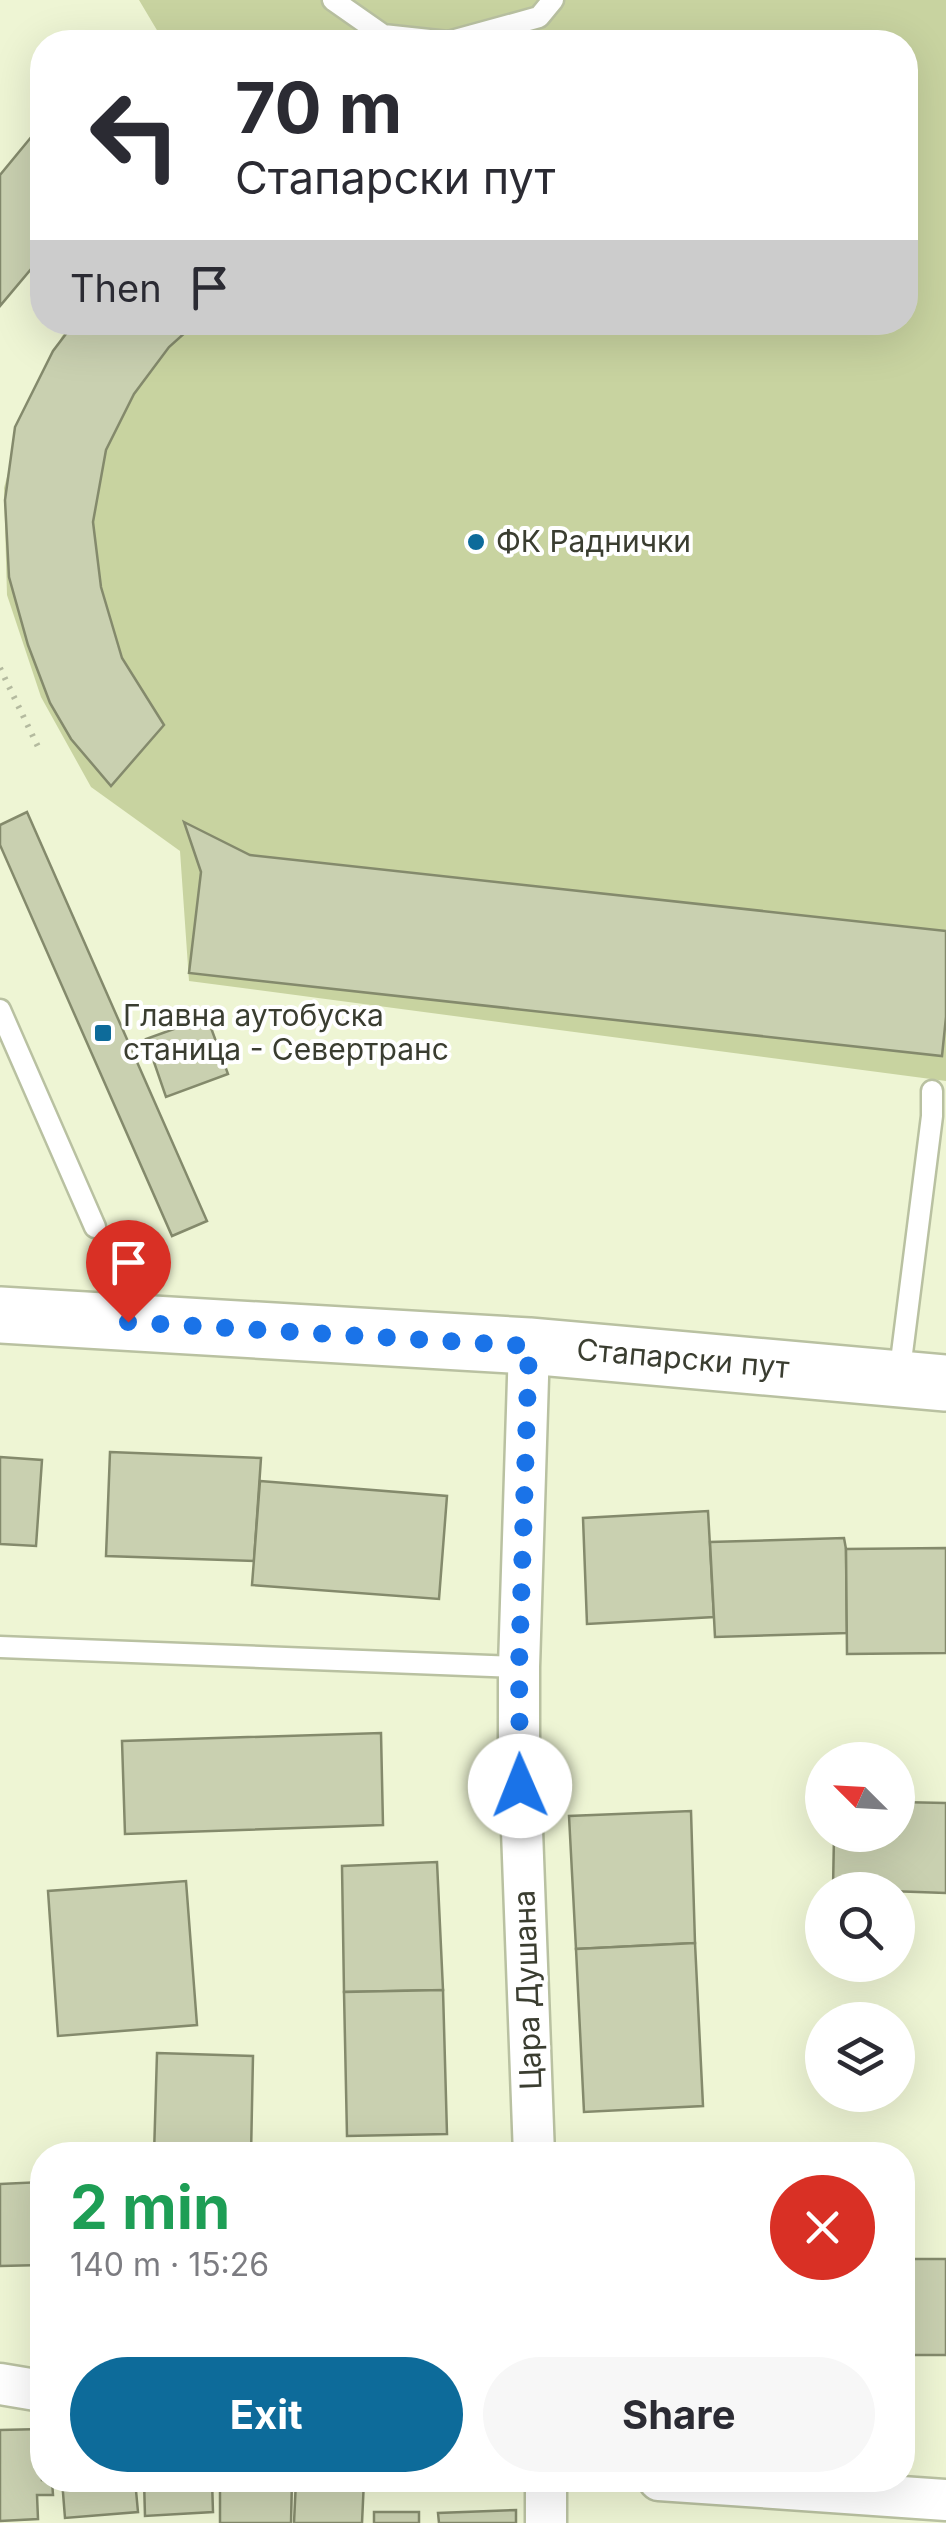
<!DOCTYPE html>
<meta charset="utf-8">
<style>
:root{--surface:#fff;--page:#f7f7f7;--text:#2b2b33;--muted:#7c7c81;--accent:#0d6b9a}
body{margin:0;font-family:Inter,sans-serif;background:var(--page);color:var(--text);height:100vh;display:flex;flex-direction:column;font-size:38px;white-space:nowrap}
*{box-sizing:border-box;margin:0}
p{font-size:32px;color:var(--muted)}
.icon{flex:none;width:55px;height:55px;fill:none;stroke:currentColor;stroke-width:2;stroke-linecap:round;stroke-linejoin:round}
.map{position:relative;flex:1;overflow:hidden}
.sheet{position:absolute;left:30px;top:2142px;width:885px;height:350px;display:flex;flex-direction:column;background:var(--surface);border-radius:40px;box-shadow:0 10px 40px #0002}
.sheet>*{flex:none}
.hud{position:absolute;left:30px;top:30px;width:888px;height:305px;border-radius:40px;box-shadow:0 10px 40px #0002;background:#fff;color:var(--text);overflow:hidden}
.needle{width:65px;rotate:294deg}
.fabs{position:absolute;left:805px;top:1742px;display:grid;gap:20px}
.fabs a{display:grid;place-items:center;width:110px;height:110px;border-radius:50%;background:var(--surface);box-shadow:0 10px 40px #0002;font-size:50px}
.pin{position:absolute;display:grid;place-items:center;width:85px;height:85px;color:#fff;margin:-102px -42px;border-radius:50% 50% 50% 0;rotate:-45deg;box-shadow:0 0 10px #0007}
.pin .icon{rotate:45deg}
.me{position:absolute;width:110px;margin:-55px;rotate:359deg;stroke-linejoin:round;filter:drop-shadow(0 0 8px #0008)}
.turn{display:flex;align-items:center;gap:35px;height:210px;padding:0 40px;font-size:45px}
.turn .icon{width:130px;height:130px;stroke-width:2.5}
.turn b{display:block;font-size:70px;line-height:85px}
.then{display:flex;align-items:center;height:95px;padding:0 40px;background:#0003;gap:20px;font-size:38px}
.round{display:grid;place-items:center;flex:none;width:105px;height:105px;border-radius:52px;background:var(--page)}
.head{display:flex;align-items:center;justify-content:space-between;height:170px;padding:0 40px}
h1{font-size:60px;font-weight:700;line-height:75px;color:#1e9e55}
.action{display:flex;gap:20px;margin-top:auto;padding:20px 40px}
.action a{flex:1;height:115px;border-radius:60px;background:var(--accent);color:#fff;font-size:40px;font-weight:700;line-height:115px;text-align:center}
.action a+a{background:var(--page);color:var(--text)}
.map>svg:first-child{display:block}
.green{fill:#c8d3a0}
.building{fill:#c9d0b0;stroke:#848a6c;stroke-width:2.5}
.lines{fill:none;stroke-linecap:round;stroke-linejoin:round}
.lane-casing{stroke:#b9c1a1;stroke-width:25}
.street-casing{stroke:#b9c1a1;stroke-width:45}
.secondary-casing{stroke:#b9c1a1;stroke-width:60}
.path{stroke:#b4ba9f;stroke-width:6;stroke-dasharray:2.5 8;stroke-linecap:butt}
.lane{stroke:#fff;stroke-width:20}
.street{stroke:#fff;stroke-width:40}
.secondary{stroke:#fff;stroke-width:55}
.route{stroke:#1a73e8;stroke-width:18;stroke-dasharray:0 32.4}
.poi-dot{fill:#0d6b9a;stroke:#fff;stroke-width:4}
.labels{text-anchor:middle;stroke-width:8;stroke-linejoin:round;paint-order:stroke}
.poi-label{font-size:30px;fill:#3a3d30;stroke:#fff;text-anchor:start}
.street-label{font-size:30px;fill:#3a3d30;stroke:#fff}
</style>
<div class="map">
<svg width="946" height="2523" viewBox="0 0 946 2523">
<rect width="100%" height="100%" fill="#eef5d4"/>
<polygon class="green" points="139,0 946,0 946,1081 189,981 180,851 91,787 41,697 7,595 4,488 24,413 62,336 73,323 905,322 905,42 164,42"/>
<g class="building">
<polygon points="42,124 42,256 0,306 0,175"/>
<polygon points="75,322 197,322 169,347 134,394 106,450 93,522 101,587 122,658 164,725 111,786 71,739 50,703 28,645 9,577 5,500 15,427 53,351"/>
<polygon points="27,812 207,1221 172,1236 0,845 0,825"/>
<polygon points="184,822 250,855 946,931 946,1017 942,1056 189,973 201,872"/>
<polygon points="207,1017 228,1074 166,1097 146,1039"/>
<polygon points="110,1452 261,1458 254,1561 106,1556"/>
<polygon points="0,1457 42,1460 36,1546 0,1544"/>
<polygon points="260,1481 447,1496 439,1599 252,1585"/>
<polygon points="708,1511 714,1617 587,1624 583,1518"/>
<polygon points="844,1538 846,1549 847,1633 715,1637 710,1542"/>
<polygon points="946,1548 946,1653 847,1654 846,1549"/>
<polygon points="381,1733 383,1825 125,1834 122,1741"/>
<polygon points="898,1802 946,1803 946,1893 833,1889 834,1835 898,1835"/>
<polygon points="691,1811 695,1943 576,1949 569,1816"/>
<polygon points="437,1862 443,1990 344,1992 342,1866"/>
<polygon points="186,1881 197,2025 58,2036 48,1891"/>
<polygon points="695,1943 703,2106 584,2112 576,1949"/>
<polygon points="443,1990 447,2134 347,2136 344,1992"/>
<polygon points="157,2053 253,2056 251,2155 154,2155"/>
<polygon points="42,2182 42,2265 0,2266 0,2184"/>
<rect x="902" y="2259" width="44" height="96"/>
<polygon points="42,2429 42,2480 52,2480 53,2495 37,2495 38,2519 0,2521 0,2430"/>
<polygon points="62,2480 135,2480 138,2512 65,2518"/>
<polygon points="144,2480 212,2480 213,2512 145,2516"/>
<polygon points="220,2480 292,2480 291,2523 220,2523"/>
<polygon points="296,2480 364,2480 362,2523 294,2523"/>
<polygon points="516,2510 516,2523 439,2523 438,2513"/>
<rect x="374" y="2512" width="45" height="11"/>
</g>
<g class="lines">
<g class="lane-casing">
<g id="lane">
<polyline points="333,0 383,35 448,42 539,17 553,0"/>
<polyline points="0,1010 95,1227"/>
<polyline points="899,1377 932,1116 932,1091"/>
<polyline points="0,1647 519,1667"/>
</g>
</g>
<g class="street-casing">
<g id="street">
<polyline points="529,1346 519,1667 519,1749 534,2155"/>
<polyline points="0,2384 42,2391"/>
<polyline points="546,2480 546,2523"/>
<polyline points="659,2480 946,2500"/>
</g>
</g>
<g class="secondary-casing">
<polyline id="secondary" points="0,1315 529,1346 946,1383"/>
</g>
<polyline class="path" points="0,668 41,753"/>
<use href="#lane" class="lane"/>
<use href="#street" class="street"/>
<use href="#secondary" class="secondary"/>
</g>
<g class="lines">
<polyline class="route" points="128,1322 529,1346 519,1667 520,1786"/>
</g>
<g class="poi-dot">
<circle cx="476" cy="542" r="10"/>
<rect x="93" y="1023" width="20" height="20" rx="5"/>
</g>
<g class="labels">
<g class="poi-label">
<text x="496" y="552">ФК Раднички</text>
<text x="123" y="1026">Главна аутобуска<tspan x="123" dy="34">станица - Севертранс</tspan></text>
</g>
<g class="street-label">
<text transform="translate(683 1359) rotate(5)" y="10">Стапарски пут</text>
<text transform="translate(528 1990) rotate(-92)" y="10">Цара Душана</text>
</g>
</g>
</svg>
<div class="fabs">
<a><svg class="needle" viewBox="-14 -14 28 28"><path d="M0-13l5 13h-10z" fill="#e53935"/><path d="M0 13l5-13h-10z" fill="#7c7c81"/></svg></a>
<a><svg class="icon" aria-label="search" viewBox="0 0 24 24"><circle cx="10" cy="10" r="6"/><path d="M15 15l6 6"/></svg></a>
<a><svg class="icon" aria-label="layers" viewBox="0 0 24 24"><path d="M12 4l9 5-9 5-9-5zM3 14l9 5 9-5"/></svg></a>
</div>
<div class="pin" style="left:128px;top:1322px;background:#d93025"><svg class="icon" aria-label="arrive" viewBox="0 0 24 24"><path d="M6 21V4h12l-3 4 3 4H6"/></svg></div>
<svg class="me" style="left:520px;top:1786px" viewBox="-20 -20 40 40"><circle r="19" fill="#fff"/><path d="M0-13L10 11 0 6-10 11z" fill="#1a73e8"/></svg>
<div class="hud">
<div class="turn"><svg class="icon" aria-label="left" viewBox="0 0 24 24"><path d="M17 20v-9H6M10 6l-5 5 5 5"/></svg><div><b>70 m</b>Стапарски пут</div></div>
<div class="then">Then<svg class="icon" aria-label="arrive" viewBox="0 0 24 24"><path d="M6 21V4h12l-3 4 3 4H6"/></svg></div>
</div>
<section class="sheet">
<div class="head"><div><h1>2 min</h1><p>140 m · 15:26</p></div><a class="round" style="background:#d93025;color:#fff"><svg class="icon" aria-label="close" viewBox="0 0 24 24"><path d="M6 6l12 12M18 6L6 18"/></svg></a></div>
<div class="action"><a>Exit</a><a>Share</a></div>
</section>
</div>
